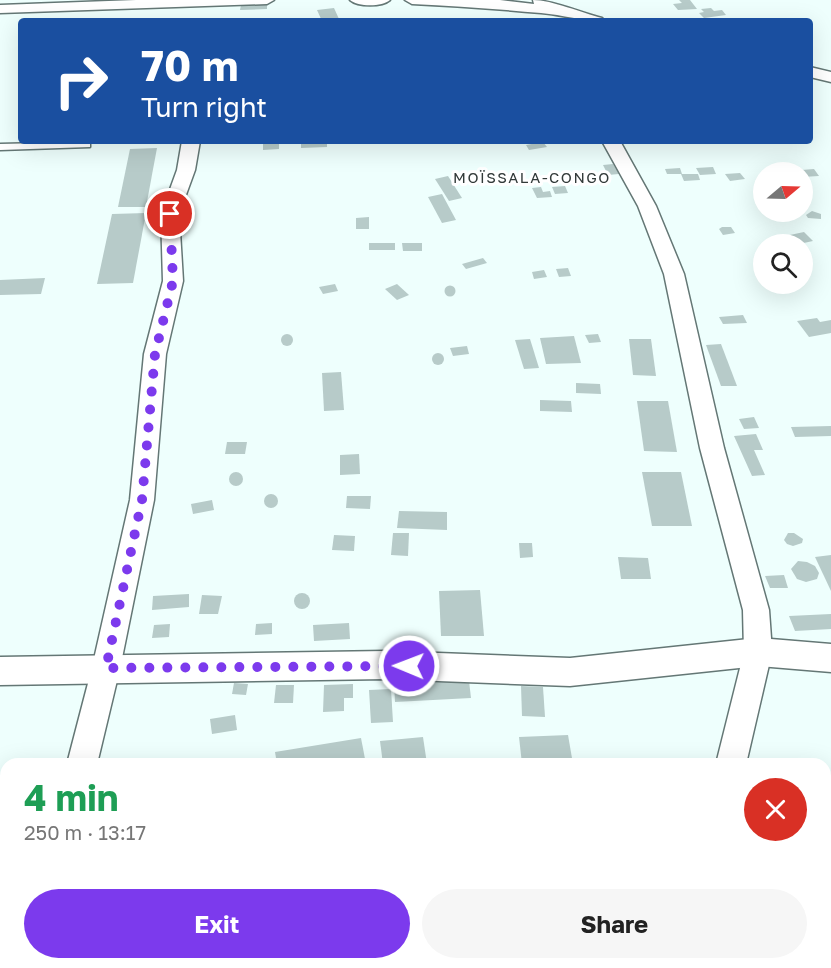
<!DOCTYPE html>
<meta charset="utf-8">
<style>
:root{--surface:#fff;--page:#f6f6f6;--text:#222;--muted:#767676;--accent:#7c3aed}
body{margin:0;font-family:"Golos Text",sans-serif;background:var(--page);color:var(--text);height:100vh;display:flex;flex-direction:column;font-size:22px;white-space:nowrap}
*{box-sizing:border-box;margin:0}
p{font-size:20px;color:var(--muted)}
.icon{flex:none;width:33px;height:33px;fill:none;stroke:currentColor;stroke-width:2;stroke-linecap:round;stroke-linejoin:round}
.map{position:relative;flex:1;overflow:hidden}
.panel{position:absolute;left:0px;top:758px;width:831px;height:212px;display:flex;flex-direction:column;background:var(--surface);border-radius:18px 18px 0 0;box-shadow:0 6px 24px #0002}
.panel>*{flex:none}
.guide{position:absolute;left:18px;top:18px;width:795px;height:126px;border-radius:6px;box-shadow:0 6px 24px #0002;background:#1a4fa0;color:#fff;overflow:hidden}
.needle{width:39px;rotate:71deg}
.tools{position:absolute;left:753px;top:162px;display:grid;gap:12px}
.tools a{display:grid;place-items:center;width:60px;height:60px;border-radius:50%;background:var(--surface);box-shadow:0 6px 24px #0002;font-size:30px}
.pin{position:absolute;display:grid;place-items:center;width:51px;height:51px;color:#fff;margin:-26px;border:3px solid #fff;border-radius:50%;box-shadow:0 2px 6px #0007}
.me{position:absolute;width:66px;margin:-33px;rotate:271deg;stroke-linejoin:round;filter:drop-shadow(0 0 4px #0008)}
.turn{display:flex;align-items:center;gap:21px;height:126px;padding:0 24px;font-size:27px}
.turn .icon{width:78px;height:78px;stroke-width:2.5}
.turn b{display:block;font-size:42px;line-height:51px}
.round{display:grid;place-items:center;flex:none;width:63px;height:63px;border-radius:32px;background:var(--page)}
.summary{display:flex;align-items:center;justify-content:space-between;height:102px;padding:0 24px}
h1{font-size:36px;font-weight:700;line-height:45px;color:#1e9e55}
.action{display:flex;gap:12px;margin-top:auto;padding:12px 24px}
.action a{flex:1;height:69px;border-radius:36px;background:var(--accent);color:#fff;font-size:24px;font-weight:700;line-height:69px;text-align:center}
.action a+a{background:var(--page);color:var(--text)}
.map>svg:first-child{display:block}
.building{fill:#b7cbc9}
.lines{fill:none;stroke-linecap:round;stroke-linejoin:round}
.service-casing{stroke:#647775;stroke-width:3}
.minor-casing{stroke:#647775;stroke-width:3}
.tertiary-casing{stroke:#647775;stroke-width:3}
.service{fill:#fff;fill-rule:evenodd}
.minor{fill:#fff;fill-rule:evenodd}
.tertiary{fill:#fff;fill-rule:evenodd}
.route{stroke:#7c3aed;stroke-width:10;stroke-dasharray:0 18}
.labels{text-anchor:middle;stroke-width:6;stroke-linejoin:round;paint-order:stroke}
.far-neighbourhood-label{font-size:15px;letter-spacing:1.5px;fill:#323a39;stroke:#fff}
</style>
<div class="map">
<svg width="831" height="968" viewBox="0 0 831 968">
<rect width="100%" height="100%" fill="#eefffd"/>
<g class="building">
<polygon points="679,0 690,0 697,9 678,10 673,4 682,3"/>
<polygon points="241,5 267,5 267,9 240,10"/>
<polygon points="334,8 339,19 322,21 317,10"/>
<polygon points="711,8 714,11 722,10 726,15 704,18 699,13 704,12 701,9"/>
<polygon points="327,141 327,147 301,148 301,142"/>
<polygon points="543,142 547,147 529,150 526,145"/>
<polygon points="279,143 279,149 263,150 263,144"/>
<polygon points="157,148 146,207 118,207 130,149"/>
<polygon points="613,164 619,174 608,175 603,165"/>
<polygon points="713,167 716,174 700,175 696,168"/>
<polygon points="680,168 682,174 667,174 665,169"/>
<polygon points="814,169 819,176 802,177 802,170"/>
<polygon points="740,173 745,179 730,181 725,174"/>
<polygon points="681,174 698,174 700,180 684,181"/>
<polygon points="448,176 462,198 449,201 435,179"/>
<polygon points="565,186 568,193 555,194 552,187"/>
<polygon points="541,187 543,192 550,191 552,197 537,198 532,188"/>
<polygon points="442,194 456,220 442,223 428,197"/>
<polygon points="812,211 821,214 821,219 808,218 806,215"/>
<polygon points="146,213 133,283 97,284 112,214"/>
<polygon points="369,217 369,229 356,229 356,218"/>
<polygon points="722,227 731,227 735,233 723,235 719,229"/>
<polygon points="804,232 813,241 799,244 790,235"/>
<rect x="369" y="243" width="26" height="7"/>
<polygon points="402,243 422,243 422,251 403,251"/>
<polygon points="483,258 487,263 466,269 462,264"/>
<polygon points="568,268 571,276 559,277 556,269"/>
<polygon points="544,270 547,277 534,279 532,272"/>
<polygon points="45,278 41,294 0,295 0,280"/>
<polygon points="335,284 338,291 323,294 319,287"/>
<polygon points="397,284 409,295 397,300 385,289"/>
<circle cx="450" cy="291" r="5.5"/>
<polygon points="743,315 747,323 723,324 719,317"/>
<polygon points="817,318 820,322 831,320 831,333 809,337 797,321"/>
<circle cx="287" cy="340" r="6"/>
<polygon points="598,334 601,342 589,343 585,335"/>
<polygon points="574,336 581,363 546,364 540,338"/>
<polygon points="530,339 539,368 524,369 515,340"/>
<polygon points="629,339 651,339 656,376 633,375"/>
<polygon points="721,344 737,386 721,386 706,345"/>
<polygon points="467,346 469,354 453,356 450,348"/>
<circle cx="438" cy="359" r="6"/>
<polygon points="341,372 344,410 324,411 322,373"/>
<polygon points="576,383 600,384 601,394 576,393"/>
<polygon points="540,400 571,401 572,412 540,411"/>
<polygon points="637,401 668,401 677,452 644,451"/>
<polygon points="754,417 759,428 744,429 739,419"/>
<polygon points="831,426 831,436 795,437 791,427"/>
<polygon points="756,434 763,450 754,450 765,475 752,476 734,436"/>
<polygon points="227,442 247,442 245,454 225,454"/>
<polygon points="359,454 360,474 340,475 340,455"/>
<polygon points="642,472 681,472 692,526 652,526"/>
<circle cx="236" cy="479" r="7"/>
<circle cx="271" cy="501" r="7"/>
<polygon points="347,496 371,496 370,509 346,508"/>
<polygon points="212,500 214,510 193,514 191,504"/>
<polygon points="399,511 447,512 447,530 397,528"/>
<polygon points="393,533 409,533 408,556 391,555"/>
<polygon points="788,533 794,533 803,539 802,543 793,546 787,544 784,540"/>
<polygon points="334,535 355,536 354,551 332,550"/>
<polygon points="519,543 532,543 533,557 520,558"/>
<polygon points="831,555 831,591 815,557"/>
<polygon points="618,557 648,558 651,579 621,579"/>
<polygon points="798,561 807,562 815,566 819,573 817,579 806,582 797,579 791,569"/>
<polygon points="784,575 788,588 770,588 765,576"/>
<polygon points="480,590 484,636 441,636 439,591"/>
<circle cx="302" cy="601" r="8"/>
<polygon points="189,594 189,607 152,610 153,596"/>
<polygon points="202,595 222,596 218,614 199,614"/>
<polygon points="831,614 831,629 795,631 789,616"/>
<polygon points="272,623 272,634 255,635 256,624"/>
<polygon points="349,623 350,639 314,641 313,625"/>
<polygon points="170,624 169,637 152,638 154,625"/>
<polygon points="469,681 471,698 395,702 394,684"/>
<polygon points="234,683 248,684 246,695 232,694"/>
<polygon points="353,684 353,698 344,698 344,711 323,712 324,685"/>
<polygon points="276,685 294,685 293,703 274,703"/>
<polygon points="521,686 543,687 545,717 522,716"/>
<polygon points="391,689 393,722 371,723 369,690"/>
<polygon points="235,715 237,730 212,734 210,719"/>
<polygon points="568,735 573,764 522,764 519,737"/>
<polygon points="423,737 427,764 383,764 380,741"/>
<polygon points="361,738 366,764 277,764 275,752"/>
<polygon points="220,758 220,764 180,764 180,762"/>
<polygon points="1,846 6,846 6,874 0,874"/>
<polygon points="825,941 831,941 831,968 814,968 813,963 825,963"/>
<rect x="341" y="963" width="50" height="5"/>
<polygon points="621,963 642,963 643,968 622,968"/>
<polygon points="738,963 750,963 767,968 737,968"/>
</g>
<g class="lines">
<g class="service-casing">
<polygon id="service" points="87,142 90,143 90,147 0,150 0,144"/>
</g>
<g class="minor-casing">
<g id="minor">
<polygon points="136,0 274,0 267,4 0,13 0,5"/>
<path d="M350 0H390C382 7 358 7 350 0Z"/>
<path d="M405 0H500L534 4 533 0C552 0 582 13 602 18L605 21C582 21 563 15 541 13 498 9 455 6 412 4Z"/>
<polygon points="810,67 831,72 831,82 810,77"/>
<polygon points="182,141 200,141 195,170 179,214 183,281 166,354 154,500 120,668 97,764 67,764 92,668 130,500 144,354 163,281 161,214 177,170"/>
<polygon points="602,141 620,141 656,206 684,274 724,448 769,610 772,652 746,764 716,764 744,652 743,610 700,448 664,274 638,206"/>
<polygon points="14,963 48,963 46,968 12,968"/>
<rect x="689" y="963" width="34" height="5"/>
</g>
</g>
<g class="tertiary-casing">
<polygon id="tertiary" points="758,638 831,644 831,672 758,666 570,686 386,679 0,685 0,657 386,651 570,658"/>
</g>
<use href="#service" class="service"/>
<use href="#minor" class="minor"/>
<use href="#tertiary" class="tertiary"/>
</g>
<g class="lines">
<polyline class="route" points="170,214 173,281 155,354 142,500 106,668 409,666"/>
</g>
<g class="labels">
<g class="far-neighbourhood-label">
<text x="532" y="183">MOÏSSALA-CONGO</text>
</g>
</g>
</svg>
<div class="tools">
<a><svg class="needle" viewBox="-14 -14 28 28"><path d="M0-13l5 13h-10z" fill="#e53935"/><path d="M0 13l5-13h-10z" fill="#767676"/></svg></a>
<a><svg class="icon" aria-label="search" viewBox="0 0 24 24"><circle cx="10" cy="10" r="6"/><path d="M15 15l6 6"/></svg></a>
</div>
<div class="pin" style="left:170px;top:214px;background:#d93025"><svg class="icon" aria-label="arrive" viewBox="0 0 24 24"><path d="M6 21V4h12l-3 4 3 4H6"/></svg></div>
<svg class="me" style="left:409px;top:666px" viewBox="-20 -20 40 40"><circle r="17" fill="#7c3aed" stroke="#fff" stroke-width="3"/><path d="M0-11L8 9 0 5-8 9z" fill="#fff"/></svg>
<div class="guide">
<div class="turn"><svg class="icon" aria-label="right" viewBox="0 0 24 24"><path d="M7 20v-9h11M14 6l5 5-5 5"/></svg><div><b>70 m</b>Turn right</div></div>
</div>
<section class="panel">
<div class="summary"><div><h1>4 min</h1><p>250 m · 13:17</p></div><a class="round" style="background:#d93025;color:#fff"><svg class="icon" aria-label="close" viewBox="0 0 24 24"><path d="M6 6l12 12M18 6L6 18"/></svg></a></div>
<div class="action"><a>Exit</a><a>Share</a></div>
</section>
</div>
